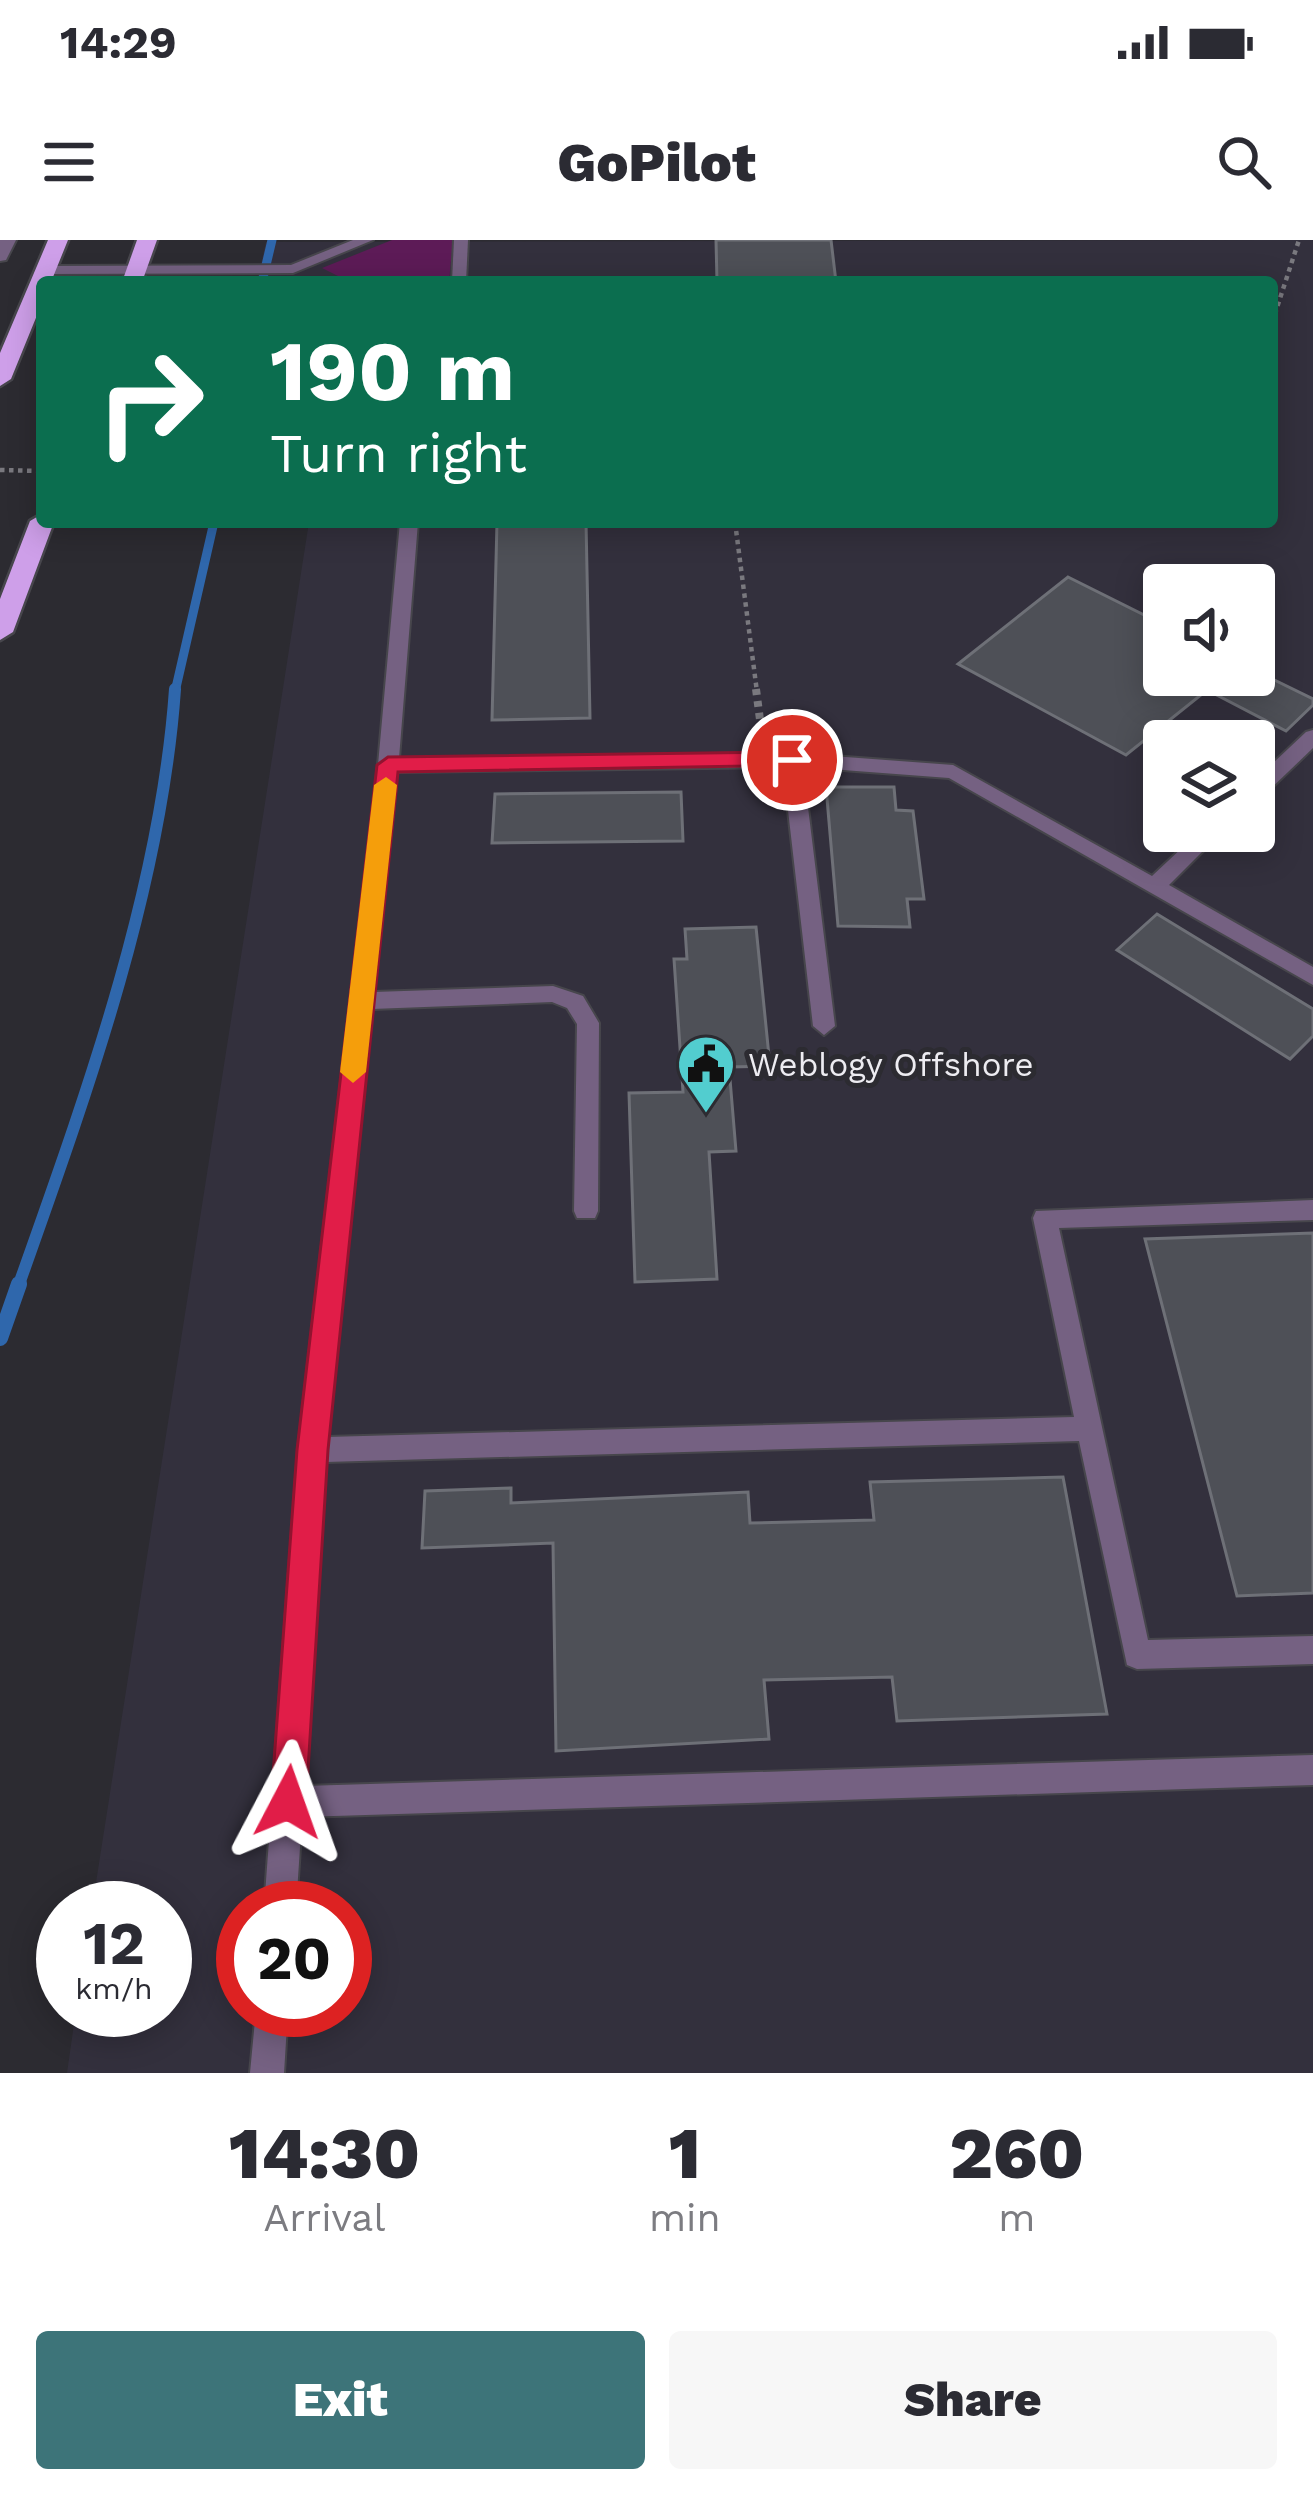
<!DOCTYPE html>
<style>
:root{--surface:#fff;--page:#f7f7f7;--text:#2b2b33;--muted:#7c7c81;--accent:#3d7479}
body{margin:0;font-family:"Work Sans",sans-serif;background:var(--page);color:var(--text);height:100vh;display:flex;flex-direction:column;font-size:45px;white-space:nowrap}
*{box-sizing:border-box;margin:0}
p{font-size:39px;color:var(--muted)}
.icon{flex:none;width:66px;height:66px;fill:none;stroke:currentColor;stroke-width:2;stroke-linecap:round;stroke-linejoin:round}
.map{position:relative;height:1833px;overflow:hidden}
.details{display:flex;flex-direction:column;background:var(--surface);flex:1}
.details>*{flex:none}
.top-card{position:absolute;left:36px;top:36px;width:1242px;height:252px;border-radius:12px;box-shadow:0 6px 30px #0003;background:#0b6e4f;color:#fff;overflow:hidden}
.tools{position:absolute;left:1143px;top:324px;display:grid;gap:24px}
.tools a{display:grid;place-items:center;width:132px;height:132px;border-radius:12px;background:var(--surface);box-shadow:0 6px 30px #0003;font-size:60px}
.speed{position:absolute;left:36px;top:1641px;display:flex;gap:24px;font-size:60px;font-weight:700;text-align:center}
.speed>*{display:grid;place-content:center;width:156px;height:156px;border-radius:50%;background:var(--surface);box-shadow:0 6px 30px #0003;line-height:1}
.speed small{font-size:30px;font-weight:400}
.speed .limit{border:18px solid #d22;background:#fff;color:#111}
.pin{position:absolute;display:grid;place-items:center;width:102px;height:102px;color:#fff;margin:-51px;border:6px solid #fff;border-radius:50%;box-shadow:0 3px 12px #0007}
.me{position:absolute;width:132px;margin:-66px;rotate:4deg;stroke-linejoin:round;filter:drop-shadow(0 0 9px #0008)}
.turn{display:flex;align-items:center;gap:42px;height:252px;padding:0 36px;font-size:54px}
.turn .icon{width:156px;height:156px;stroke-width:2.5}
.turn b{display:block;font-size:84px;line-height:102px}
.eta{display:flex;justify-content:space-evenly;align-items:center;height:204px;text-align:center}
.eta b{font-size:72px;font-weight:800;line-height:84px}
.action{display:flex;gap:24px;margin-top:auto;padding:24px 36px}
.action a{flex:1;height:138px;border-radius:12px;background:var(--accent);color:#fff;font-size:48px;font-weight:800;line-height:138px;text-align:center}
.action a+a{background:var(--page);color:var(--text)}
.status{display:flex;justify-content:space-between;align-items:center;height:84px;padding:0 60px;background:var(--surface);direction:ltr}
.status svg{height:33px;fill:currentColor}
header{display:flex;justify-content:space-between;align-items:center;height:156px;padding:0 36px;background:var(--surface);font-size:54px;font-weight:800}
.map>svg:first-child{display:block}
.built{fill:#33303d;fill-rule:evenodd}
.green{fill:#5d1b57}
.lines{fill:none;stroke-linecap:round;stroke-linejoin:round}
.stream-far2{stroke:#2f67ac;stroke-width:9}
.stream-far1{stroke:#2f67ac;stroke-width:12}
.stream{stroke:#2f67ac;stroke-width:16}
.building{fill:#4e5057;stroke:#6e7077;stroke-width:3}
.service-casing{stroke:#47464c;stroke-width:4}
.minor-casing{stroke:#47464c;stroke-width:4}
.trunk-casing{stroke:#47464c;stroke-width:5}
.path-far1{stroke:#7a797f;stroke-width:4.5;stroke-dasharray:4.5 4.5;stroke-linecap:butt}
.path{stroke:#7a797f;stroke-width:8;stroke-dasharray:6 6;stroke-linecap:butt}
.service{fill:#756182;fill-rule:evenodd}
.minor{fill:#756182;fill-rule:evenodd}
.trunk{fill:#ce9fe9;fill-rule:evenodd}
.route{fill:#e11d48;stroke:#92132f;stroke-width:3}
.slow{fill:#f59e0b}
.labels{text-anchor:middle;stroke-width:10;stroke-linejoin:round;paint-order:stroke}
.poi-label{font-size:33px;fill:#edecf1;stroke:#2c2b31;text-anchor:start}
</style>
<div class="status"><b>14:29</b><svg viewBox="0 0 49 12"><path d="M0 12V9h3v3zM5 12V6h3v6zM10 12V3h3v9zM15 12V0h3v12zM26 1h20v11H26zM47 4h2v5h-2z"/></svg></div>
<header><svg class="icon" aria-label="menu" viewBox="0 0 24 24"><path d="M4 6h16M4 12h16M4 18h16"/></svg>GoPilot<svg class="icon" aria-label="search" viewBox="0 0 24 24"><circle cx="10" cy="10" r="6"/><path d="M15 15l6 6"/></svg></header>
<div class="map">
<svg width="1313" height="1833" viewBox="0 0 1313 1833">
<rect width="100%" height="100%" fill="#2c2b31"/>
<path class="built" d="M1313 0V1833H67L76 1770H165V1668H92L309 282H1272V42H257L266 2ZM1164 345H1254V435H1164ZM1164 501H1254V591H1164ZM243 1668H345V1770H243Z"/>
<polygon class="green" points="392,0 453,0 449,42 350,42 322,28"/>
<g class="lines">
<g class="stream-far2">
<polyline points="262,42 272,0"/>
<polyline points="175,452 214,282"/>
</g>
<path class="stream-far1" d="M18 1047C85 858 161 650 175 449"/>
<polyline class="stream" points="0,1098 19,1044"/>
</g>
<g class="building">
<polygon points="716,0 831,0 836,42 717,42"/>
<polygon points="497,282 586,282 590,478 492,480"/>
<polygon points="1068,337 1164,385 1164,435 1264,435 1313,459 1313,465 1286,491 1207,450 1126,515 958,424"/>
<polygon points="826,547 894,547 896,570 913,571 924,659 907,659 910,687 838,686"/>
<polygon points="681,552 683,601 492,603 495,554"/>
<polygon points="1157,674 1313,769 1313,796 1290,819 1117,710"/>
<polygon points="756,687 770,826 729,827 736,911 709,912 717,1039 635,1042 629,853 683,852 674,719 687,719 685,689"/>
<polygon points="1313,993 1313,1353 1237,1356 1145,999"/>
<polygon points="1063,1237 1107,1474 897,1481 892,1437 764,1440 769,1499 556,1511 553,1303 422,1308 425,1251 511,1248 511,1263 748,1252 750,1283 874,1280 870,1242"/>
</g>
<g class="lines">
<g class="service-casing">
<g id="service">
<polygon points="353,0 373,0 293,33 47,34 40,30 47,26 291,25"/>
<polygon points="454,0 468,0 466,42 452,42"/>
<polygon points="400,282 418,282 399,518 792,513 953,525 1152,636 1200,591 1223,591 1169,645 1313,727 1313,745 949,538 803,527 835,786 824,795 813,786 783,527 397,532 374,752 553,746 583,756 599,783 598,971 595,978 577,978 574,971 577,784 567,768 552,762 372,769 327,1197 1074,1177 1033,978 1036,971 1313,960 1313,980 1059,988 1148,1400 1313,1396 1313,1424 1137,1429 1127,1425 1079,1201 325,1222 304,1546 1313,1515 1313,1545 302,1577 296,1668 264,1668 298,1210 378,525"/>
<polygon points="1313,490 1313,508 1261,558 1254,560 1254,541 1306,492"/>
<polygon points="256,1770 288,1770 284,1833 250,1833"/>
</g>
</g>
<g class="minor-casing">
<polygon id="minor" points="0,0 16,0 6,20 0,21"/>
</g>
<g class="trunk-casing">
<g id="trunk">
<polygon points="48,0 68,0 51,42 42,42 42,63 11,139 0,146 0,113"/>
<polygon points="137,0 157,0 142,42 122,42"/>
<polygon points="42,274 42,282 54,282 13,392 0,400 0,359 30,281"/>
</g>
</g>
<g class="path-far1">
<polyline points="1272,83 1299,0"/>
<polyline points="0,230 42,231"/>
<polyline points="735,282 757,452"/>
</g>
<polyline class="path" points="756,449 762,495"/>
<use href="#service" class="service"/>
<use href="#minor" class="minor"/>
<use href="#trunk" class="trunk"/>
</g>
<polygon class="route" points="792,512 803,520 800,525 398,532 328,1210 306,1562 301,1574 288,1579 276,1574 271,1562 297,1210 377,525 388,517"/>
<polygon class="slow" points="386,537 397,545 366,832 353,843 340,832 374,545"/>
<defs>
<g id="civic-pin" transform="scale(3)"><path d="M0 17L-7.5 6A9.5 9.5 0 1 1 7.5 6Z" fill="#52cdcf" stroke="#2c2b31"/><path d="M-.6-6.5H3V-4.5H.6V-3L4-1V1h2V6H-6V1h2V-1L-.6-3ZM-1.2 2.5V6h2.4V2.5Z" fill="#111"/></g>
</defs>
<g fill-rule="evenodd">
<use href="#civic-pin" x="706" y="824"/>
</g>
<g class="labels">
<g class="poi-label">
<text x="748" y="836">Weblogy Offshore</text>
</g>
</g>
</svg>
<div class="tools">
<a><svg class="icon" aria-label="sound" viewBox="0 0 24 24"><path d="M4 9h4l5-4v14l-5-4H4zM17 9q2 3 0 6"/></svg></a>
<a><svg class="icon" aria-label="layers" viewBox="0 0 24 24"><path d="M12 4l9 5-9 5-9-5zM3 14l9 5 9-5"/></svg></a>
</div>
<div class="speed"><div>12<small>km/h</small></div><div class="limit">20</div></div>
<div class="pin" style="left:792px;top:520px;background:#d93025"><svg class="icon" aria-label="arrive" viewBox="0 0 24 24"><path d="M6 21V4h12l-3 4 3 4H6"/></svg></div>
<svg class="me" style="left:288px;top:1562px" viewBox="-20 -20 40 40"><path d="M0-17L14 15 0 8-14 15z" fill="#e11d48" stroke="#fff" stroke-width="4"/></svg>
<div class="top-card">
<div class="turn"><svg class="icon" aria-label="right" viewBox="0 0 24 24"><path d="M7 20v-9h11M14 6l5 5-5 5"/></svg><div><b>190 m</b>Turn right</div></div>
</div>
</div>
<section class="details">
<div class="eta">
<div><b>14:30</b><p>Arrival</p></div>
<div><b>1</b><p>min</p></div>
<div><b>260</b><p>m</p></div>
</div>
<div class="action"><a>Exit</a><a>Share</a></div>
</section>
